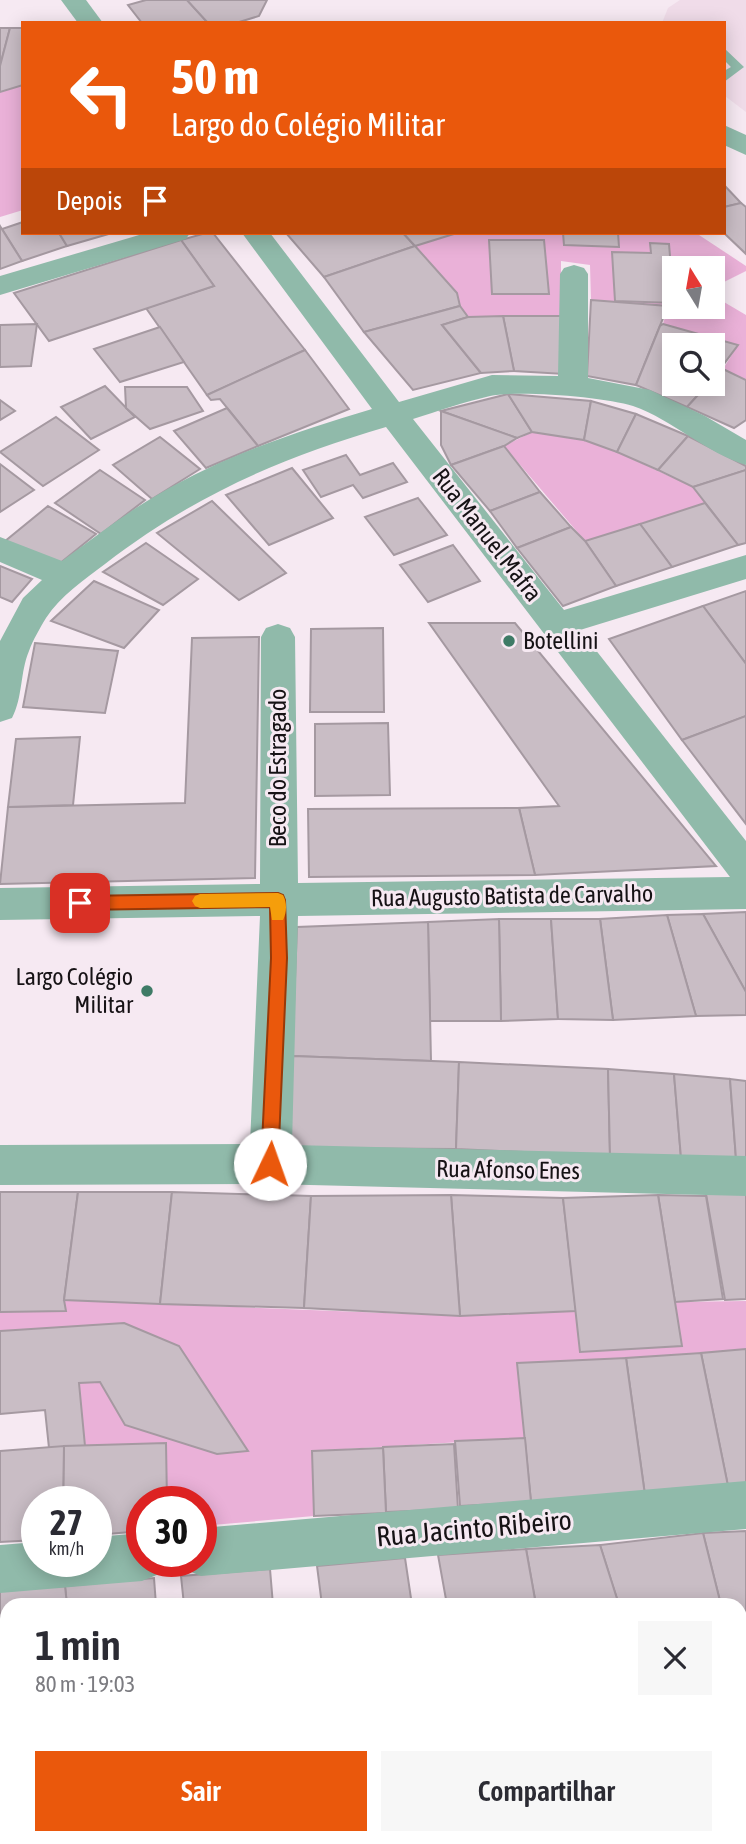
<!DOCTYPE html>
<html lang="pt">
<meta charset="utf-8">
<style>
:root{--surface:#fff;--page:#f7f7f7;--text:#2b2b33;--muted:#7c7c81;--accent:#ea580c}
body{margin:0;font-family:"Asap Condensed",sans-serif;background:var(--page);color:var(--text);height:100vh;display:flex;flex-direction:column;font-size:26px;white-space:nowrap}
*{box-sizing:border-box;margin:0}
p{font-size:23px;color:var(--muted)}
.icon{flex:none;width:38px;height:38px;fill:none;stroke:currentColor;stroke-width:2;stroke-linecap:round;stroke-linejoin:round}
.map{position:relative;flex:1;overflow:hidden}
.drawer{position:absolute;left:0px;top:1598px;width:747px;height:247px;display:flex;flex-direction:column;background:var(--surface);border-radius:21px 21px 0 0;box-shadow:0 4px 18px #0003}
.drawer>*{flex:none}
.hud{position:absolute;left:21px;top:21px;width:705px;height:214px;border-radius:0px;box-shadow:0 4px 18px #0003;background:#ea580c;color:#fff;overflow:hidden}
.needle{width:46px;rotate:349deg}
.fabs{position:absolute;left:662px;top:256px;display:grid;gap:14px}
.fabs a{display:grid;place-items:center;width:63px;height:63px;border-radius:0px;background:var(--surface);box-shadow:0 4px 18px #0003;font-size:35px}
.speed{position:absolute;left:21px;top:1486px;display:flex;gap:14px;font-size:35px;font-weight:700;text-align:center}
.speed>*{display:grid;place-content:center;width:91px;height:91px;border-radius:50%;background:var(--surface);box-shadow:0 4px 18px #0003;line-height:1}
.speed small{font-size:18px;font-weight:400}
.speed .limit{border:10px solid #d22;background:#fff;color:#111}
.pin{position:absolute;display:grid;place-items:center;width:60px;height:60px;color:#fff;margin:-30px;border-radius:14px;box-shadow:0 4px 10px #0006}
.me{position:absolute;width:77px;margin:-38px;rotate:3deg;stroke-linejoin:round;filter:drop-shadow(0 0 5px #0008)}
.turn{display:flex;align-items:center;gap:24px;height:147px;padding:0 35px;font-size:32px}
.turn .icon{width:91px;height:91px;stroke-width:2.5}
.turn b{display:block;font-size:49px;line-height:60px}
.then{display:flex;align-items:center;height:66px;padding:0 35px;background:#0003;gap:14px;font-size:26px}
.round{display:grid;place-items:center;flex:none;width:74px;height:74px;border-radius:0px;background:var(--page)}
.head{display:flex;align-items:center;justify-content:space-between;height:119px;padding:0 35px}
h1{font-size:42px;font-weight:600;line-height:52px}
.primary-button{display:flex;gap:14px;margin-top:auto;padding:14px 35px}
.primary-button a{flex:1;height:80px;border-radius:0px;background:var(--accent);color:#fff;font-size:28px;font-weight:600;line-height:80px;text-align:center}
.primary-button a+a{background:var(--page);color:var(--text)}
.map>svg:first-child{display:block}
.built{fill:#f0dce9}
.green{fill:#eab1d8}
.building{fill:#c9bdc5;stroke:#a599a1;stroke-width:2}
.lines{fill:none;stroke-linecap:round;stroke-linejoin:round}
.service{fill:#90baaa;fill-rule:evenodd}
.minor{fill:#90baaa;fill-rule:evenodd}
.route{fill:#ea580c;stroke:#983908;stroke-width:2}
.slow{fill:#f59e0b}
.poi-dot{fill:#3e7b66;stroke:#f6e9f2;stroke-width:2.5}
.labels{text-anchor:middle;stroke-width:6;stroke-linejoin:round;paint-order:stroke}
.street-label{font-size:24px;fill:#161215;stroke:#f6e9f2}
.poi-label{font-size:24px;fill:#161215;stroke:#f6e9f2;text-anchor:start}
.near-street-label{font-size:28px;fill:#161215;stroke:#f6e9f2}
</style>
<div class="map">
<svg width="746" height="1844" viewBox="0 0 746 1844">
<rect width="100%" height="100%" fill="#f6e9f2"/>
<polygon class="built" points="680,0 746,0 746,112 725,96 724,23 662,23 668,8"/>
<g class="green">
<polygon points="23,85 23,210 0,217 0,92"/>
<polygon points="457,233 696,233 746,266 746,271 712,288 712,268 674,268 674,306 712,306 712,295 746,315 746,380 723,369 738,345 660,326 663,324 668,306 591,300 590,265 561,261 561,316 468,317 415,246"/>
<polygon points="532,432 584,440 617,452 693,487 705,503 585,541 504,446"/>
<polygon points="64,1300 460,1316 576,1311 580,1352 681,1346 675,1302 746,1301 746,1349 525,1438 313,1451 314,1516 201,1526 201,1502 167,1501 166,1443 85,1446 79,1383 100,1382 125,1425 217,1454 247,1451 179,1346 124,1323 0,1331 0,1312 65,1311"/>
</g>
<g class="building">
<polygon points="146,0 187,0 208,23 142,23 128,5"/>
<polygon points="187,0 267,0 259,16 236,23 208,23"/>
<polygon points="0,28 10,28 0,66"/>
<polygon points="10,28 23,28 23,85 0,92 0,66"/>
<polygon points="724,185 741,203 724,207"/>
<polygon points="741,203 746,207 746,254 724,233 724,207"/>
<polygon points="23,222 23,233 59,233 67,246 22,261 2,229"/>
<polygon points="0,226 22,261 0,269"/>
<polygon points="59,233 112,233 67,246"/>
<polygon points="206,233 213,233 305,350 207,395 146,308 214,286 181,240"/>
<polygon points="286,233 403,233 415,246 324,277"/>
<polygon points="403,233 457,233 415,246"/>
<polygon points="563,233 618,233 619,247 564,245"/>
<polygon points="181,240 214,286 49,341 14,293"/>
<polygon points="489,240 544,240 549,294 492,294"/>
<polygon points="650,243 669,244 674,303 615,301 612,252 651,253"/>
<polygon points="415,246 457,293 460,306 364,332 324,277"/>
<polygon points="591,300 668,306 636,385 587,376"/>
<polygon points="460,306 468,317 442,325 481,373 413,390 364,332"/>
<polygon points="503,316 561,316 564,374 514,371"/>
<polygon points="503,316 514,371 481,373 442,325 468,317"/>
<polygon points="37,324 31,366 0,367 0,325"/>
<polygon points="663,324 738,345 712,380 712,345 674,345 674,383 709,383 687,407 636,385 660,326"/>
<polygon points="160,327 184,362 120,382 94,349"/>
<polygon points="305,350 349,409 258,446 220,399 211,400 207,395"/>
<polygon points="723,369 746,380 746,420 734,428 687,407 709,383 712,383"/>
<polygon points="105,386 135,417 91,439 61,407"/>
<polygon points="125,387 187,387 203,411 150,429 126,408"/>
<polygon points="508,394 532,432 517,438 441,411"/>
<polygon points="508,394 591,401 584,440 532,432"/>
<polygon points="0,400 15,411 0,420"/>
<polygon points="591,401 636,414 617,452 584,440"/>
<polygon points="227,408 258,446 206,468 174,431"/>
<polygon points="441,411 517,438 504,446 451,465 441,445"/>
<polygon points="636,414 688,436 658,470 617,452"/>
<polygon points="56,417 99,450 43,486 0,452"/>
<polygon points="688,436 746,466 746,470 693,487 658,470"/>
<polygon points="160,437 200,469 152,499 113,465"/>
<polygon points="504,446 540,492 490,511 451,465"/>
<polygon points="346,455 360,475 393,463 407,482 363,498 353,485 321,497 303,470"/>
<polygon points="0,464 34,490 0,512"/>
<polygon points="292,468 333,518 269,545 226,495"/>
<polygon points="100,470 145,500 101,534 55,503"/>
<polygon points="746,470 746,543 738,545 693,487"/>
<polygon points="540,492 571,527 517,548 490,511"/>
<polygon points="418,498 447,535 394,555 365,517"/>
<polygon points="212,501 286,573 239,600 157,533"/>
<polygon points="705,503 738,545 672,567 640,524"/>
<polygon points="48,506 96,534 59,564 4,542"/>
<polygon points="640,524 672,567 616,586 585,541"/>
<polygon points="571,527 585,541 616,586 563,606 517,548"/>
<polygon points="146,543 198,579 163,605 103,572"/>
<polygon points="453,545 480,581 428,602 400,565"/>
<polygon points="0,566 32,579 12,602 0,597"/>
<polygon points="94,581 159,610 124,648 51,621"/>
<polygon points="746,591 746,661 744,661 703,606"/>
<polygon points="703,606 746,664 746,716 682,740 609,639"/>
<polygon points="429,623 515,623 716,866 535,875 519,808 559,806"/>
<polygon points="383,628 384,712 310,712 311,629"/>
<polygon points="259,637 255,878 0,884 8,807 185,803 192,638"/>
<polygon points="35,643 118,651 105,713 23,707"/>
<polygon points="746,716 746,824 682,740"/>
<polygon points="388,723 390,795 315,796 315,724"/>
<polygon points="80,737 73,805 8,807 16,739"/>
<polygon points="519,808 535,875 309,877 308,809"/>
<polygon points="746,912 746,992 703,914"/>
<polygon points="703,914 746,992 746,1015 696,1016 667,915"/>
<polygon points="667,915 696,1016 613,1020 600,919"/>
<polygon points="499,919 551,919 558,1019 501,1021"/>
<polygon points="499,919 501,1021 430,1021 428,922"/>
<polygon points="551,919 600,919 613,1020 558,1019"/>
<polygon points="428,922 431,1061 292,1056 297,927"/>
<polygon points="292,1056 459,1062 456,1149 290,1148"/>
<polygon points="459,1062 608,1069 610,1156 456,1149"/>
<polygon points="608,1069 674,1074 681,1158 610,1156"/>
<polygon points="674,1074 730,1079 736,1159 681,1158"/>
<polygon points="730,1079 746,1081 746,1159 736,1159"/>
<polygon points="0,1192 78,1192 64,1300 66,1311 0,1312"/>
<polygon points="78,1192 172,1192 160,1304 64,1300"/>
<polygon points="172,1192 311,1196 304,1308 160,1304"/>
<polygon points="706,1194 746,1194 746,1299 725,1300"/>
<polygon points="451,1195 563,1198 576,1311 460,1316"/>
<polygon points="451,1195 460,1316 304,1308 311,1196"/>
<polygon points="658,1195 706,1196 723,1299 675,1302"/>
<polygon points="658,1195 682,1346 580,1352 563,1198"/>
<polygon points="124,1323 179,1346 248,1451 217,1454 125,1425 100,1382 79,1383 85,1446 49,1448 45,1410 0,1414 0,1331"/>
<polygon points="746,1349 746,1485 728,1486 701,1353"/>
<polygon points="701,1353 728,1486 645,1495 626,1358"/>
<polygon points="626,1358 645,1495 531,1502 517,1363"/>
<polygon points="525,1438 531,1502 460,1506 455,1441"/>
<polygon points="166,1443 167,1502 142,1502 142,1531 96,1535 96,1502 63,1502 64,1446"/>
<polygon points="454,1444 458,1509 386,1512 383,1447"/>
<polygon points="64,1446 63,1502 37,1502 37,1540 0,1542 0,1451"/>
<polygon points="383,1448 386,1513 314,1516 312,1451"/>
<polygon points="746,1531 746,1640 740,1640 740,1605 721,1605 703,1533"/>
<polygon points="703,1533 721,1605 619,1605 600,1545"/>
<polygon points="600,1545 619,1605 536,1605 526,1549"/>
<polygon points="526,1549 536,1605 447,1605 438,1555"/>
<polygon points="405,1558 412,1605 322,1605 317,1566"/>
<polygon points="270,1569 273,1605 184,1605 181,1576"/>
<polygon points="154,1578 156,1605 67,1605 65,1586"/>
<polygon points="65,1586 67,1605 7,1605 7,1680 0,1680 0,1590"/>
<rect x="740" y="1665" width="6" height="114"/>
<polygon points="7,1696 7,1817 0,1817 0,1697"/>
<polygon points="568,1838 564,1844 470,1844"/>
<polygon points="678,1839 742,1839 743,1844 672,1844"/>
</g>
<g class="lines">
<polygon class="service" points="724,48 744,67 724,82 724,71 731,67 724,60"/>
<g class="minor">
<polygon points="61,0 86,0 103,23 78,23"/>
<polygon points="724,125 746,135 746,155 724,145"/>
<polygon points="146,233 190,233 186,239 0,295 0,276"/>
<path d="M242 233H270L399 402 492 375 558 376 560 274 564 268 574 265 584 268 588 274V378L650 390 705 416 746 440V465C706 453 673 420 633 406 605 397 517 390 490 396 464 402 438 411 413 419L564 610 746 555V579L580 630 746 841V909L298 916 292 1145 746 1156V1196L270 1184 0 1185V1145L250 1144 260 916 0 920V888L260 884 261 637 266 628 278 624 290 628 295 637 298 883 730 877 386 427C280 458 193 496 105 564 85 579 60 596 46 618 40 628 33 640 29 651 20 672 23 697 12 718L0 722V641L23 598 42 580 0 562V537L62 561C94 538 125 513 159 494 225 455 299 431 372 409Z"/>
<polygon points="746,1481 746,1529 201,1576 184,1569 181,1561 201,1561 201,1528"/>
<polygon points="142,1533 142,1561 164,1561 159,1574 142,1581 0,1593 0,1545 37,1542 37,1561 96,1561 96,1537"/>
<rect x="740" y="1777" width="6" height="52"/>
<polygon points="7,1818 7,1838 143,1838 141,1844 0,1844 0,1819"/>
<polygon points="595,1838 650,1838 648,1844 593,1844"/>
</g>
</g>
<polygon class="route" points="278,893 283,895 285,900 287,958 278,1164 276,1170 270,1172 264,1170 261,1164 271,958 270,907 80,910 75,908 72,903 75,898 80,896"/>
<path class="slow" d="M278 893 283 895C287 902 287 912 283 920H272L270 907 200 908 195 906 192 901 195 896 200 894Z"/>
<g class="poi-dot">
<circle cx="509" cy="641" r="7"/>
<circle cx="147" cy="991" r="7"/>
</g>
<g class="labels">
<g class="street-label">
<text transform="translate(487 535) rotate(52)" y="8">Rua Manuel Mafra</text>
<text transform="translate(278 768) rotate(-90)" y="8">Beco do Estragado</text>
<text transform="translate(512 896) rotate(-1)" y="8">Rua Augusto Batista de Carvalho</text>
<text transform="translate(508 1170) rotate(1)" y="8">Rua Afonso Enes</text>
</g>
<g class="poi-label">
<text x="523" y="649">Botellini</text>
<text x="133" y="985" text-anchor="end">Largo Colégio<tspan x="133" dy="28">Militar</tspan></text>
</g>
<g class="near-street-label">
<text transform="translate(474 1528) rotate(-5)" y="10">Rua Jacinto Ribeiro</text>
</g>
</g>
</svg>
<div class="fabs">
<a><svg class="needle" viewBox="-14 -14 28 28"><path d="M0-13l5 13h-10z" fill="#e53935"/><path d="M0 13l5-13h-10z" fill="#7c7c81"/></svg></a>
<a><svg class="icon" aria-label="search" viewBox="0 0 24 24"><circle cx="10" cy="10" r="6"/><path d="M15 15l6 6"/></svg></a>
</div>
<div class="speed"><div>27<small>km/h</small></div><div class="limit">30</div></div>
<div class="pin" style="left:80px;top:903px;background:#d93025"><svg class="icon" aria-label="arrive" viewBox="0 0 24 24"><path d="M6 21V4h12l-3 4 3 4H6"/></svg></div>
<svg class="me" style="left:270px;top:1164px" viewBox="-20 -20 40 40"><circle r="19" fill="#fff"/><path d="M0-13L10 11 0 6-10 11z" fill="#ea580c"/></svg>
<div class="hud">
<div class="turn"><svg class="icon" aria-label="left" viewBox="0 0 24 24"><path d="M17 20v-9H6M10 6l-5 5 5 5"/></svg><div><b>50 m</b>Largo do Colégio Militar</div></div>
<div class="then">Depois<svg class="icon" aria-label="arrive" viewBox="0 0 24 24"><path d="M6 21V4h12l-3 4 3 4H6"/></svg></div>
</div>
<section class="drawer">
<div class="head"><div><h1>1 min</h1><p>80 m · 19:03</p></div><a class="round"><svg class="icon" aria-label="close" viewBox="0 0 24 24"><path d="M6 6l12 12M18 6L6 18"/></svg></a></div>
<div class="primary-button"><a>Sair</a><a>Compartilhar</a></div>
</section>
</div>
